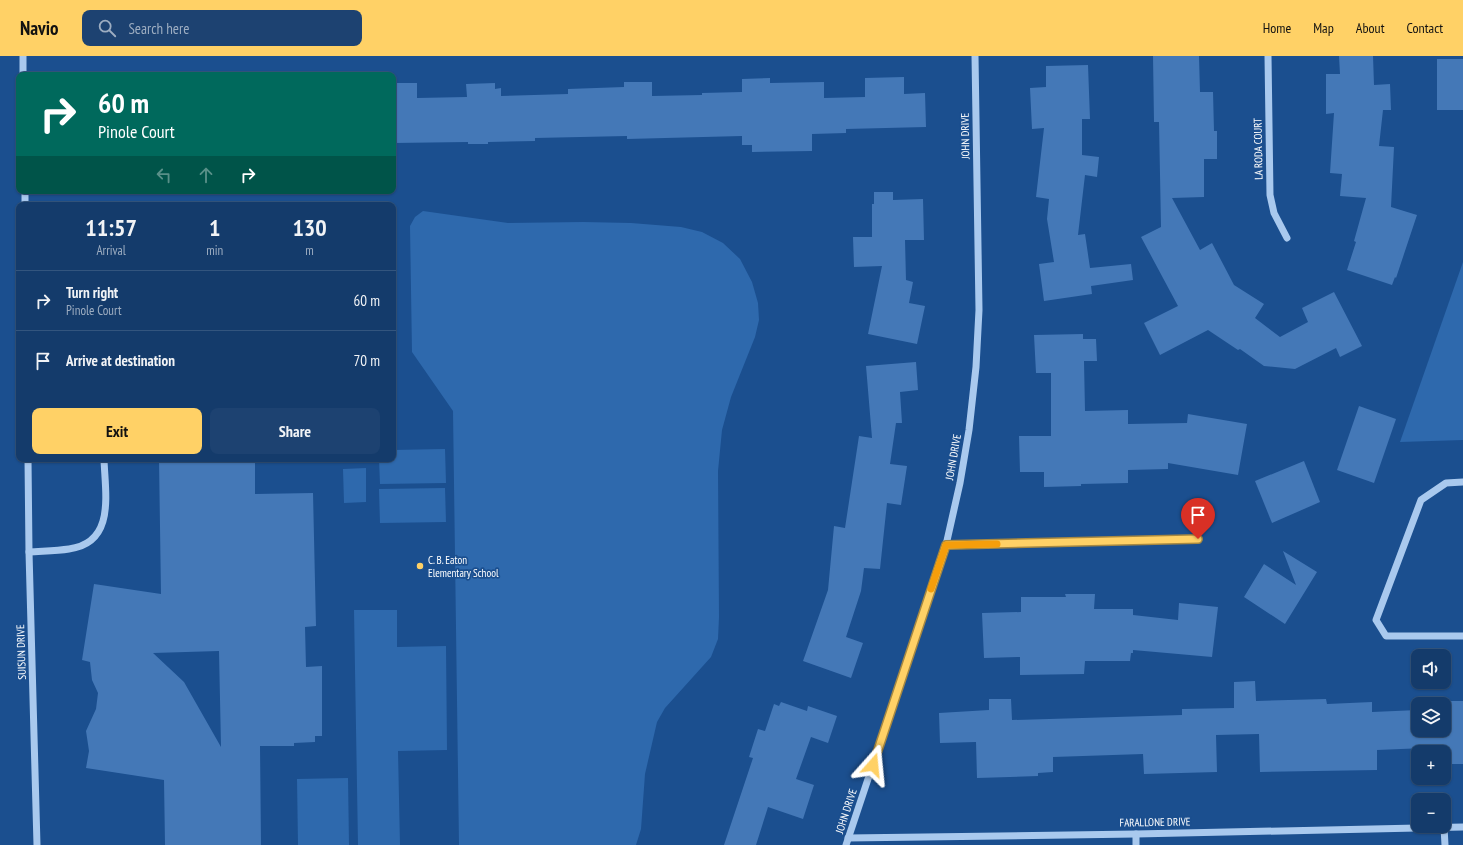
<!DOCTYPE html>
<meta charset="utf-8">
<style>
:root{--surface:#143b6b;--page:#1d4271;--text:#f1f3f6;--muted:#9dadc1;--line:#33557e;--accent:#ffd166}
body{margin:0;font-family:"PT Sans Narrow",sans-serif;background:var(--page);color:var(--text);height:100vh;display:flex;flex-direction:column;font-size:15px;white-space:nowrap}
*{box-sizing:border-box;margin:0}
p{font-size:13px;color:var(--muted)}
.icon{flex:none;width:22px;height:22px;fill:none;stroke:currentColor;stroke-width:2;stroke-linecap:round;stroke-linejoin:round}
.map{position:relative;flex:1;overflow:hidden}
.drawer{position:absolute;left:16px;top:146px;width:380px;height:260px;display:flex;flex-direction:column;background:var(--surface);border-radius:8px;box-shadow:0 1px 3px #0004,0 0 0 1px var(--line)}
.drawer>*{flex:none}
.guide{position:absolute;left:16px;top:16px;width:380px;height:122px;border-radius:8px;box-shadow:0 1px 3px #0004,0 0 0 1px var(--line);background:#00695c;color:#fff;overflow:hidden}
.tools{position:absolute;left:1411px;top:593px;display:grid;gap:8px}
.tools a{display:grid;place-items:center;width:40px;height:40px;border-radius:8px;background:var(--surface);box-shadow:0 1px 3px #0004,0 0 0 1px var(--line);font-size:20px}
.pin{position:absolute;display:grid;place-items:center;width:34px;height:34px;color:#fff;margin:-41px -17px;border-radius:50% 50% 50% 0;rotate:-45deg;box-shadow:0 0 4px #0007}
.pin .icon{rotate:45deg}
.me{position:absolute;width:44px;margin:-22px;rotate:18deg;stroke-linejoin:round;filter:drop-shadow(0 0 3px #0008)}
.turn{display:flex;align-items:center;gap:14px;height:84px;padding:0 16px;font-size:18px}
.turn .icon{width:52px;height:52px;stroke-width:2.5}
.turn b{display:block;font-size:28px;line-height:34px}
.lanes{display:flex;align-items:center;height:38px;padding:0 16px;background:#0003;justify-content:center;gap:20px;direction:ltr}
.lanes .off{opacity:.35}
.eta{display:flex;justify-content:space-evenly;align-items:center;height:68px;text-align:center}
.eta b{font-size:24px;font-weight:700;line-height:28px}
.button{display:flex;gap:8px;margin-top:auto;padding:8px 16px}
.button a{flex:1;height:46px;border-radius:8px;background:var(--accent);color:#111;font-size:16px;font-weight:700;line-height:46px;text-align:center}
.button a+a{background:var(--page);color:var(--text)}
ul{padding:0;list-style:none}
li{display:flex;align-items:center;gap:12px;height:60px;padding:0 16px;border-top:1px solid var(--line)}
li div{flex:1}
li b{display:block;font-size:15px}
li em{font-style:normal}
header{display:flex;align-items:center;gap:24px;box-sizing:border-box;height:56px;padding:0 20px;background:var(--accent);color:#111}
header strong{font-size:19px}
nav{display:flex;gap:22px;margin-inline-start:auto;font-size:14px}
.search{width:280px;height:36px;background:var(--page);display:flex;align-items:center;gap:10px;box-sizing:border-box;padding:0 14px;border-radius:8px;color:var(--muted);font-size:15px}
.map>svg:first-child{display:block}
.green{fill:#2e69ad}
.building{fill:#4478b7;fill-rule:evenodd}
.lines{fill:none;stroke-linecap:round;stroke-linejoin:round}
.minor{stroke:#a9c9ee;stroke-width:7}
.route-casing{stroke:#a68842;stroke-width:10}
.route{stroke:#ffd166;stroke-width:7}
.slow{stroke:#f59e0b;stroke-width:7}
.poi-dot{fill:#ffd166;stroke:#1b4f8f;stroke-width:1.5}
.labels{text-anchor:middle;stroke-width:3.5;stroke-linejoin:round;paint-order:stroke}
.street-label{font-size:11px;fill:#fff;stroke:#1b4f8f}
.poi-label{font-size:11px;fill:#fff;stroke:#1b4f8f;text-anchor:start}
</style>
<header>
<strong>Navio</strong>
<div class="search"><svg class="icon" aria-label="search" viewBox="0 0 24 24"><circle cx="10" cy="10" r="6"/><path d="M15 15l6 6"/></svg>Search here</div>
<nav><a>Home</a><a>Map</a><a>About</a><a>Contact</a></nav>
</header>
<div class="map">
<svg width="1463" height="789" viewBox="0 0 1463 789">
<rect width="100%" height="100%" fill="#1b4f8f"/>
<g class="green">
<polygon points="423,155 508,167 583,166 631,167 681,171 702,176 723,187 740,203 752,226 758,247 759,264 755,281 731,341 722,374 718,415 719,561 718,583 711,601 665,652 657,666 645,718 641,773 636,789 459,789 453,355 412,296 410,170 415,161"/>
<polygon points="1463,206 1463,384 1400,386"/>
<polygon points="445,393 446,427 380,428 379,403 393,403 393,394"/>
<polygon points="366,412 366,446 344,447 343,413"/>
<polygon points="445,432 446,466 380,467 379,433"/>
<polygon points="354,554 397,554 397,591 446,590 447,694 398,695 400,789 358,789"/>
<polygon points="348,722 349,789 298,789 297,723"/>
</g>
<g class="building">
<polygon points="1153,0 1199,0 1200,36 1213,36 1214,75 1217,75 1217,103 1204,103 1204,141 1172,142 1200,194 1212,187 1234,229 1264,248 1255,262 1280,281 1308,266 1302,252 1334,236 1362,290 1340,301 1336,292 1295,313 1264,310 1240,293 1238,294 1208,274 1160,299 1144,267 1178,250 1141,181 1161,171 1159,66 1154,66"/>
<polygon points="1339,0 1373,0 1374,29 1390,28 1391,54 1383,54 1379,90 1394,91 1391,151 1417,159 1396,222 1395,221 1392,229 1347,214 1356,186 1354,185 1366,142 1340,140 1342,118 1330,117 1334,57 1326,58 1326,18 1340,18"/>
<rect x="1437" y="3" width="26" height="51"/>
<polygon points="1088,9 1090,63 1082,63 1082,99 1099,101 1097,121 1085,119 1078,179 1085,178 1090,212 1131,208 1133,224 1091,230 1092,238 1044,245 1039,208 1054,206 1047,163 1049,143 1036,141 1044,72 1032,73 1030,32 1046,31 1046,10"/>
<polygon points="904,21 904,38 925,37 926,71 846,73 846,77 812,78 812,95 752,96 752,89 742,89 742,80 627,83 627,80 535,82 535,85 488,86 488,88 468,88 468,86 393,87 393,27 417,27 417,42 467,41 466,28 495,27 495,33 501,32 501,40 568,38 568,33 624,31 624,26 652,26 652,40 702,39 702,37 742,36 742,23 770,22 770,27 824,26 824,42 865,41 865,22"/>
<polygon points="874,136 893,136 893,144 923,143 924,184 905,184 906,224 913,226 909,247 925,250 917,288 868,278 882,210 854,211 853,181 872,181 872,148 874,148"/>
<polygon points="1083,278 1083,283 1096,283 1097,305 1084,305 1085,355 1128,354 1128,368 1187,367 1188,358 1247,368 1238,419 1168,407 1168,413 1128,414 1128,427 1081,428 1081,430 1044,431 1044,416 1020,416 1019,380 1051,380 1051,317 1036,317 1034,279"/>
<polygon points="916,306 918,334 900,336 902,367 896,367 890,408 907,410 901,449 887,447 880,513 864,512 861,535 846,581 863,587 851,622 803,605 828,534 834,470 845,472 859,380 872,382 866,310"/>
<polygon points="1359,350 1396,363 1374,427 1337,414"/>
<path d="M159 403H255V438L313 437 316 570 305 571 306 611 322 610V680H315V686L294 687V690H260L261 789H165L164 724 86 712 89 695 86 675 96 653 98 637 92 624 90 606 82 604 94 528 161 538ZM219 595 221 691 184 626 153 597Z"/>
<polygon points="1304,405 1320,446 1272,467 1255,425"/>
<polygon points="1283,495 1317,516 1285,568 1244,541 1264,508 1296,529"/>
<polygon points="1065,538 1095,538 1094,553 1133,553 1133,559 1178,564 1179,547 1218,551 1212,601 1133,594 1133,597 1131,597 1130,605 1085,605 1084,618 1020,619 1020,601 984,602 982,557 1021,556 1021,541 1066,541"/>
<polygon points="1255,625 1256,645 1326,643 1327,648 1372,646 1372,656 1418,654 1418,674 1444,674 1444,648 1426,648 1426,645 1463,645 1463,708 1444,708 1444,696 1425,696 1425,692 1377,694 1377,714 1260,716 1259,678 1216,679 1217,716 1144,718 1143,698 1053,701 1053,716 1038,717 1038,720 977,722 976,686 940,687 939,657 989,654 989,643 1011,643 1012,664 1182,659 1182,653 1234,652 1234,626"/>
<polygon points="781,646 807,655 808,650 837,660 828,687 811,681 796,723 814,729 803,763 768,751 756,789 724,789 753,702 749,701 758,673 765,675 774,648 779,650"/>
</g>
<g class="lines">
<g class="minor">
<polyline points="23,0 23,19"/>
<polyline points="1268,0 1270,139 1274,157 1287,182"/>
<polyline points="25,135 25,149"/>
<polyline points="28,403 29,496 37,789"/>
<polyline points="1463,426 1446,427 1421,444 1376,564 1386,580 1463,580"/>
<polyline points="946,489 1198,483"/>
<path d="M29 496C42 495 56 495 69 493 116 487 105 437 104 403"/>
<polyline points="1444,771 1445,789"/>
<polyline points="1136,778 1136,789"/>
<polyline points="848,782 1136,778 1463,771"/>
<polyline points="846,789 946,489 960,427 969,374 976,311 979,254 975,0"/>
</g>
</g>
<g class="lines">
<g class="route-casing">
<polyline id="route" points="873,709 946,489 1198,483"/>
</g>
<use href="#route" class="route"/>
<polyline class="slow" points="931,533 946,489 997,488"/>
</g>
<circle class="poi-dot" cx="420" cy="510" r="4"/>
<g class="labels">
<g class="street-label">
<text transform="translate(965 80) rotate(-91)" y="4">JOHN DRIVE</text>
<text transform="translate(1258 93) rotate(-91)" y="4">LA RODA COURT</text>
<text transform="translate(953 401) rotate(-80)" y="4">JOHN DRIVE</text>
<text transform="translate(21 596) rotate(-92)" y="4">SUISUN DRIVE</text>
<text transform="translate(846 755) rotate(-72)" y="4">JOHN DRIVE</text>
<text transform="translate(1155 766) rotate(-1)" y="4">FARALLONE DRIVE</text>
</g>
<g class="poi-label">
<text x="428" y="508">C. B. Eaton<tspan x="428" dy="13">Elementary School</tspan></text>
</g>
</g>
</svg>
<div class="tools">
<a><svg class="icon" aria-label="sound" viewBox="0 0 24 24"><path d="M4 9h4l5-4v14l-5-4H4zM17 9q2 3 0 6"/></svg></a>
<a><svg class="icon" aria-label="layers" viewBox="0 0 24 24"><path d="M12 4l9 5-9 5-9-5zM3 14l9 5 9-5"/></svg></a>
<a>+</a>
<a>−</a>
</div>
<div class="pin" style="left:1198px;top:483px;background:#d93025"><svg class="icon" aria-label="arrive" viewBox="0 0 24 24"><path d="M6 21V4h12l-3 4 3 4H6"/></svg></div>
<svg class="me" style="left:873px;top:709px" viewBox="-20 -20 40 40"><path d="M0-17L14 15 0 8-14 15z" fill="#ffd166" stroke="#fff" stroke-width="4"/></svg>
<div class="guide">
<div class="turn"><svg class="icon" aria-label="right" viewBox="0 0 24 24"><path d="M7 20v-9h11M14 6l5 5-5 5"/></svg><div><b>60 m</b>Pinole Court</div></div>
<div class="lanes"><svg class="icon off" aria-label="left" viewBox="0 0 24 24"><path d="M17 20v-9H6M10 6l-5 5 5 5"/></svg><svg class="icon off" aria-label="ahead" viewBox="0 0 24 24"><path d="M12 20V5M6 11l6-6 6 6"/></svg><svg class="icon" aria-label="right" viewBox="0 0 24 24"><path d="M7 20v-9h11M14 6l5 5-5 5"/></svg></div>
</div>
<section class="drawer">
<div class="eta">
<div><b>11:57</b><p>Arrival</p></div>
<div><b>1</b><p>min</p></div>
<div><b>130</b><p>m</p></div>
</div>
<ul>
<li><svg class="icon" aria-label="right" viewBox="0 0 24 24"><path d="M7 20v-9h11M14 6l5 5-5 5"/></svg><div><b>Turn right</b><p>Pinole Court</p></div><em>60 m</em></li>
<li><svg class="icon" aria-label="arrive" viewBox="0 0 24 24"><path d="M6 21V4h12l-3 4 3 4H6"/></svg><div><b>Arrive at destination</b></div><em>70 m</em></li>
</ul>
<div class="button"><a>Exit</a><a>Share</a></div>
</section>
</div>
